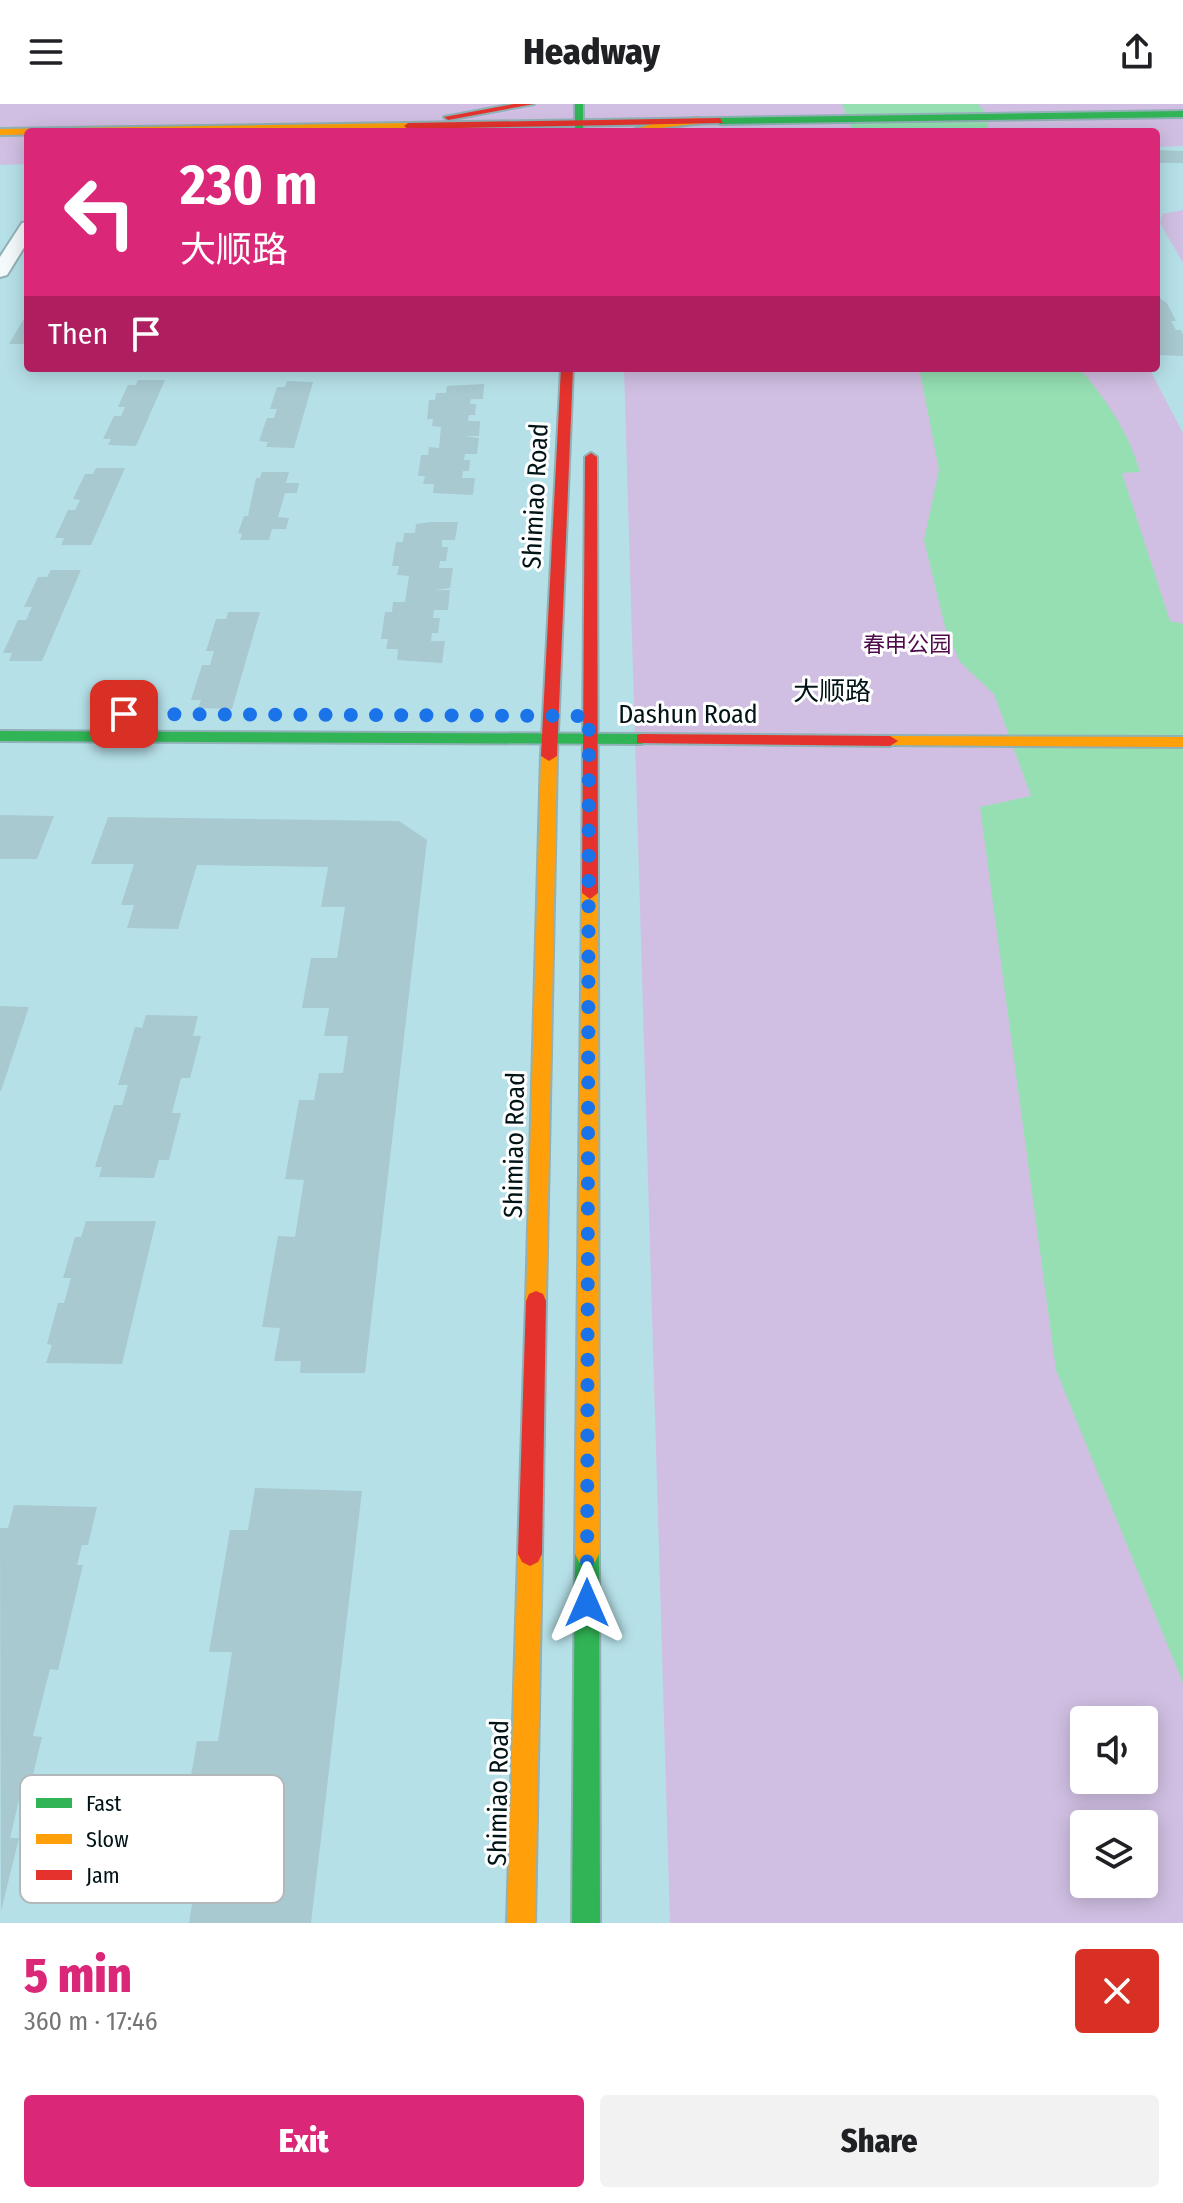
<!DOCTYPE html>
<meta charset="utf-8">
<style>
:root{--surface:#fff;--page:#f2f2f2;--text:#202124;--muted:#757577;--accent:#db2777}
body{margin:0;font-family:"Fira Sans Condensed","Noto Sans SC",sans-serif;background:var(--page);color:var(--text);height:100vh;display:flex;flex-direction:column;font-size:30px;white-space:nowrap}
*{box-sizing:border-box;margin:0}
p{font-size:26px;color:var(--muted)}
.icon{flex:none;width:44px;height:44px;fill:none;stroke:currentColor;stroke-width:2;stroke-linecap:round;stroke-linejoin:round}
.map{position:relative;height:1819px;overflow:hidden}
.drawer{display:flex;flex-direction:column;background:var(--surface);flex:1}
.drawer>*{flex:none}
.hud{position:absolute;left:24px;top:24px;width:1136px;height:244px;border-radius:8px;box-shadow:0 4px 20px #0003;background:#db2777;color:#fff;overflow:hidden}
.buttons{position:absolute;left:1070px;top:1602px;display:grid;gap:16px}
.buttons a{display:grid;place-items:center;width:88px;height:88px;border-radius:8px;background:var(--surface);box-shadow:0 4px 20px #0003;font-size:40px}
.pin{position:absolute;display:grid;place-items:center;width:68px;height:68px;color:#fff;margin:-34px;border-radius:16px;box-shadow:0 4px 12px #0006}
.me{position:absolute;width:88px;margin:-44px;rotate:0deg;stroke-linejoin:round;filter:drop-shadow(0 0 6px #0008)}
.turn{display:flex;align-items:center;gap:28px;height:168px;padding:0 24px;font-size:36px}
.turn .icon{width:104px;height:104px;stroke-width:2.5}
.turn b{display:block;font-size:56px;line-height:68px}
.then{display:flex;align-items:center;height:76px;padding:0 24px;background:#0003;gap:16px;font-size:30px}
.round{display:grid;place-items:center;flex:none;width:84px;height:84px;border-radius:8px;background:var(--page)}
.headline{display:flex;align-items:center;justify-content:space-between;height:136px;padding:0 24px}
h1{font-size:48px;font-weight:800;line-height:60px;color:var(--accent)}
.cta{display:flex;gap:16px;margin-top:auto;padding:16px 24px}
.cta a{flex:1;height:92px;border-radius:8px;background:var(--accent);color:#fff;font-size:32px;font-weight:800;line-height:92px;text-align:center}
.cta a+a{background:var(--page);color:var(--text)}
header{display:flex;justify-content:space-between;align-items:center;height:104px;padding:0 24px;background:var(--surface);font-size:36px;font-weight:800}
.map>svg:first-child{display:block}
.green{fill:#d0bfe2;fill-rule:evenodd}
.water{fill:#95dfb3}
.building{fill:#a8c9d0}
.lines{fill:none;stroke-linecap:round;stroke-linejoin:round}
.street-casing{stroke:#90b1b6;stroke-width:4}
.fast-casing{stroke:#90b1b6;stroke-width:4}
.slow-casing{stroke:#90b1b6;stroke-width:4}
.jam-casing{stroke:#90b1b6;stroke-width:4}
.street{fill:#f4fafc;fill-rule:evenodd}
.fast{fill:#30b455;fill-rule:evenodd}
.slow{fill:#ff9f0a;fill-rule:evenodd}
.jam{fill:#e5322d;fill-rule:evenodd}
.route{stroke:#1a73e8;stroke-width:14;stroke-dasharray:0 25.2}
.labels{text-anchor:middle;stroke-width:6;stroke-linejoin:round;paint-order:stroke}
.far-park-label{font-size:22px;fill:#4e0a4a;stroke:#fff}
.street-label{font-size:26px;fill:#001317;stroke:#fff}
.key{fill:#fff;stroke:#b2b8b9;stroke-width:2}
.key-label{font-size:22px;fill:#001317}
</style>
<header><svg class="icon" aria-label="menu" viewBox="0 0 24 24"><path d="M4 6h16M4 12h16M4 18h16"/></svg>Headway<svg class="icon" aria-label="share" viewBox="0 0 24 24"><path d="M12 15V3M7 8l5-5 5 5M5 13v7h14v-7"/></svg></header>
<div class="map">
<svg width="1183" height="1819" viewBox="0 0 1183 1819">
<rect width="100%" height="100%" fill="#b6e0e8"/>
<g class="green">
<polygon points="0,0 1183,0 1183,42 1156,43 1156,28 28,28 28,60 0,61"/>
<polygon points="1183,106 1183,159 1160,119 1162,110"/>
<path d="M624 264H1149L1183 329V1819H670ZM1084 1616H1144V1676H1084ZM1084 1720H1144V1780H1084Z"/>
</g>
<g class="water">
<polygon points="842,0 978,0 989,13 987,28 853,28"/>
<path d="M916 264H1079C1107 297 1128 327 1140 368L1122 369 1170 517 1183 520V1579L1056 1266 980 703 1031 692 994 590 960 558 945 523 924 436 939 366 920 268Z"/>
</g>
<g class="building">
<polygon points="1156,46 1183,47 1183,59 1156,59"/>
<polygon points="1156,192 1167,199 1176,217 1171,217 1176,226 1181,226 1183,231 1183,252 1158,251"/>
<polygon points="28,208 28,240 9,240"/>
<polygon points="138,276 165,276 136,342 108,341 111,335 103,335 114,312 121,312 125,303 118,303 128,281 136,281"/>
<polygon points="287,277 313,278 294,344 266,343 268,338 259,337 267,314 274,314 277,305 270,305 277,283 285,283"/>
<polygon points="484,280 483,295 471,295 470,300 476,300 475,311 469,311 468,317 480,317 479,332 465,332 479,334 477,350 465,350 464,356 470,356 469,367 463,367 462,374 475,374 473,391 433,389 434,380 423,380 425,372 418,372 421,351 428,351 429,343 439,344 441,323 432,322 433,315 427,315 429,296 435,296 436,289 446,289 447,282"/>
<polygon points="96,364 125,364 91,441 61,441 64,434 55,434 68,406 75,406 80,396 73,395 85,370 93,370"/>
<polygon points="262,368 289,368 286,379 299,379 297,389 285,389 278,413 289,414 286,425 272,425 269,436 240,436 242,430 238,429 244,412 248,412 256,374 260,374"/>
<polygon points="432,418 458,418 455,436 442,436 442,443 448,443 446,457 440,457 439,464 453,464 450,484 435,486 450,486 448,506 434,506 433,514 440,514 438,529 432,529 431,537 445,537 442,559 397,556 398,545 386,545 388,535 381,535 385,508 392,508 393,498 405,498 409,472 397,471 399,462 392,462 396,438 403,438 404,429 415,429 416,420"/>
<polygon points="51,466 81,466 42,557 9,557 12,549 3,549 18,516 26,516 32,503 24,503 38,473 47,473"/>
<polygon points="228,508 260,508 232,605 198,604 201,596 191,596 202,561 210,561 214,547 206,547 216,515 226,515"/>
<polygon points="0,711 54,712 37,755 0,755"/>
<polygon points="108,713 399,717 427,736 365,1269 300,1269 301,1257 274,1257 280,1224 262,1223 278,1132 295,1133 304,1076 285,1075 299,996 314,996 319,969 343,969 348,932 324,932 329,904 302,904 311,854 337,854 345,803 321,803 328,763 197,761 178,825 127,824 134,801 121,801 134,760 91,760"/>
<polygon points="0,902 29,903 1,987 0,987"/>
<polygon points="146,911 198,912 193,932 201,932 190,974 181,974 172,1009 181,1009 169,1056 159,1056 154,1074 99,1073 102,1063 95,1063 114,1001 122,1001 128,981 118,981 135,923 142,924"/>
<polygon points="86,1117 156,1117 122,1260 46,1259 52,1241 47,1240 58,1199 64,1199 71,1174 63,1174 75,1133 81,1133"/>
<polygon points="255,1384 362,1387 311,1819 189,1819 195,1782 172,1782 197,1637 218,1637 232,1548 209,1548 230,1426 248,1426"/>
<polygon points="14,1401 97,1403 88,1441 82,1441 77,1461 83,1461 58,1566 50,1565 33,1632 42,1633 31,1679 23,1679 10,1734 19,1734 1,1807 0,1424 8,1424"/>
</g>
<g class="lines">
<g class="street-casing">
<polygon id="street" points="28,118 28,137 7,171 0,173 0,153 22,119"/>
</g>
<g class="fast-casing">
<g id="fast">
<rect x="575" y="0" width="8" height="28"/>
<polygon points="1183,7 1183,13 720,20 716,17 720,14"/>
<polygon points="0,627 642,630 650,635 642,640 0,637"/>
<polygon points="587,1438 595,1442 599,1450 600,1819 572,1819 575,1450 579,1442"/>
</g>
</g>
<g class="slow-casing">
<g id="slow">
<polygon points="699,14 702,19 627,28 658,18"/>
<polygon points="408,19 411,24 0,31 0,25"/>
<polygon points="890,632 1183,633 1183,643 885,641 885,633"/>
<polygon points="549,647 557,652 546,1197 543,1204 536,1207 529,1204 526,1197 541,652"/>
<polygon points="590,783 598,789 599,1450 595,1458 587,1462 579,1458 575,1450 582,789"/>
<polygon points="530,1438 538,1442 542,1450 535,1819 507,1819 518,1450 522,1442"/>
</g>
</g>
<g class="jam-casing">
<g id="jam">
<polygon points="514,0 534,0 448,16 444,13"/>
<polygon points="720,14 723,19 408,25 404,22 408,19"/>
<polygon points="561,264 573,264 557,652 549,657 541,652"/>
<polygon points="591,349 597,353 598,789 590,795 582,789 585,353"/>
<polygon points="642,630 890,632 898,637 890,642 637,639 637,631"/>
<polygon points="536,1187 543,1190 546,1197 542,1450 538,1458 530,1462 522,1458 518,1450 526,1197 529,1190"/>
</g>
</g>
<use href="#street" class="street"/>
<use href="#fast" class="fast"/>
<use href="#slow" class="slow"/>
<use href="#jam" class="jam"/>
</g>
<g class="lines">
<polyline class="route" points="124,610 589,612 587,1499"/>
</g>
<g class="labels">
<g class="far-park-label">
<text x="907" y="548">春申公园</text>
</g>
<g class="street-label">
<text transform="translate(535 392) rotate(-87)" y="9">Shimiao Road</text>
<text x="832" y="596">大顺路</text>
<text x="688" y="619">Dashun Road</text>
<text transform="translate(514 1041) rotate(-89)" y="9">Shimiao Road</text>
<text transform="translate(498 1689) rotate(-89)" y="9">Shimiao Road</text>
</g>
</g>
<rect x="20" y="1671" width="264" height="128" rx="12" class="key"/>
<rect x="36" y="1694" width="36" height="10" fill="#30b455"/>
<rect x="36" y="1730" width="36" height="10" fill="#ff9f0a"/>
<rect x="36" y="1766" width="36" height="10" fill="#e5322d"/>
<g class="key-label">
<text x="86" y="1707">Fast</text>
<text x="86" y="1743">Slow</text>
<text x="86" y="1779">Jam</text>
</g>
</svg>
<div class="buttons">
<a><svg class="icon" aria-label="sound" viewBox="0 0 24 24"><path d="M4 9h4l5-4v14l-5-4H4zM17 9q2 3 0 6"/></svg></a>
<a><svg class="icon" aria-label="layers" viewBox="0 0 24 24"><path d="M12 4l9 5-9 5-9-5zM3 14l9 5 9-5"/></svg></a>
</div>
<div class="pin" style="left:124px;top:610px;background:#d93025"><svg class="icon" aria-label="arrive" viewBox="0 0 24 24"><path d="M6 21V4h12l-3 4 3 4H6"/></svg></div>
<svg class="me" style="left:587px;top:1499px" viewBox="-20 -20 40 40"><path d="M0-17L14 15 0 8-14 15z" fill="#1a73e8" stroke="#fff" stroke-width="4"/></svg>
<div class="hud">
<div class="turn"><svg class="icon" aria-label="left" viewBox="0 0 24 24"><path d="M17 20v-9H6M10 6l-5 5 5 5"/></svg><div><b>230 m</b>大顺路</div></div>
<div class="then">Then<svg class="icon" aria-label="arrive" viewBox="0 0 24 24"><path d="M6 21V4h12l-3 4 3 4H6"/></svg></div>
</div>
</div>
<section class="drawer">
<div class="headline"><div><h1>5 min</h1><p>360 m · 17:46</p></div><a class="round" style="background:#d93025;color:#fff"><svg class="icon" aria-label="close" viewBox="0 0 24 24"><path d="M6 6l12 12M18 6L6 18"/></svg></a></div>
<div class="cta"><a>Exit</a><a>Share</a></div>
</section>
